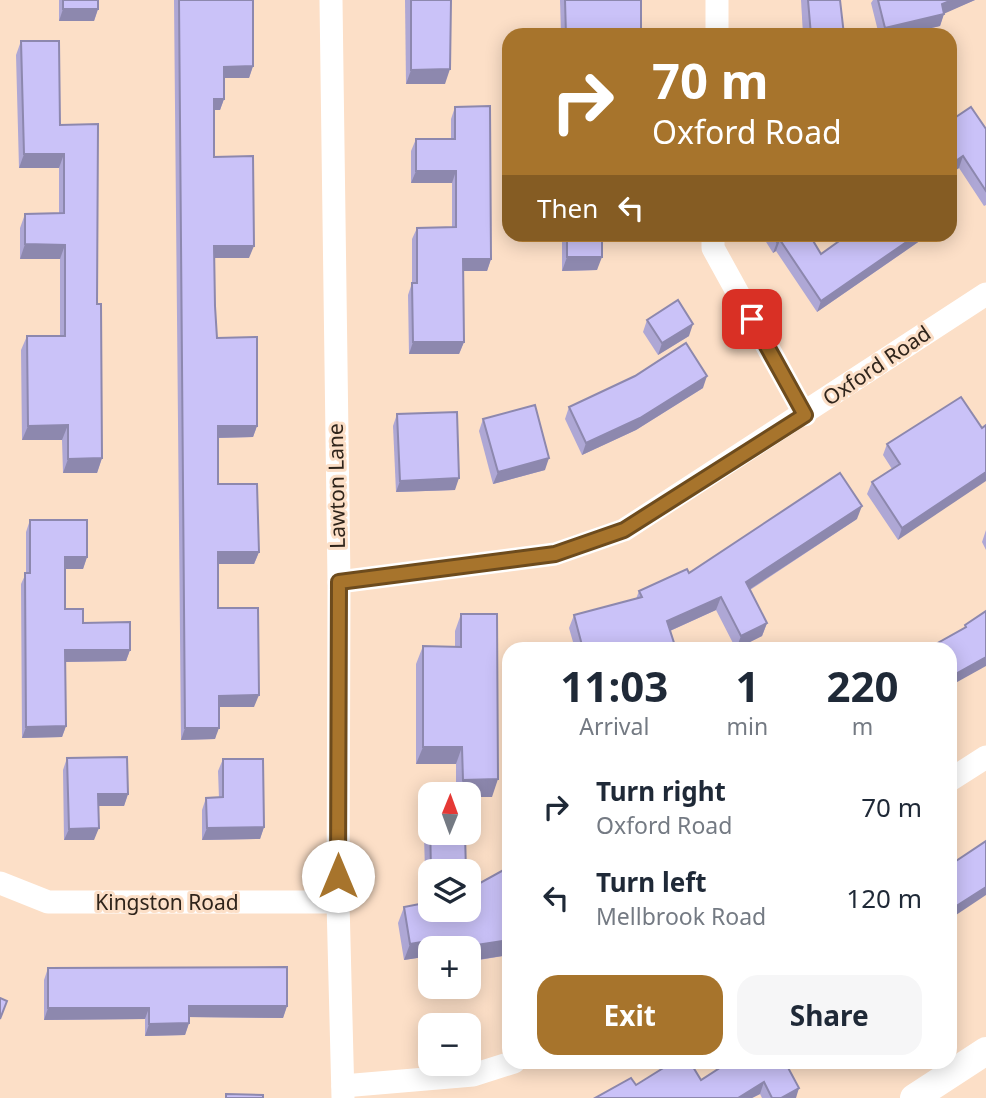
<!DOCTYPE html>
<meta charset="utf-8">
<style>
:root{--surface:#fff;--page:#f6f6f7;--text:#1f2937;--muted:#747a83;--accent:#a7742c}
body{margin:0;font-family:"Noto Sans",sans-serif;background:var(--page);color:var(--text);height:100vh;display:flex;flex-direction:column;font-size:26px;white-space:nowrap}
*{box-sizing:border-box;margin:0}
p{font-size:23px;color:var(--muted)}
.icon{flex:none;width:38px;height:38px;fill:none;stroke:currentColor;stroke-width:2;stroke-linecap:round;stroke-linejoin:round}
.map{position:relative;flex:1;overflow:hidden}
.sheet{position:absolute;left:502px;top:642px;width:455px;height:427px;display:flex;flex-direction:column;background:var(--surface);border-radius:21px;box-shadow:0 4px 18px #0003}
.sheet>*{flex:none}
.hud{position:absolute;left:502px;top:28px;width:455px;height:214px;border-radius:21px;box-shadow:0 4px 18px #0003;background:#a7742c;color:#fff;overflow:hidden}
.needle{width:46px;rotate:1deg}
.controls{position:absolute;left:418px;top:782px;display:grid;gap:14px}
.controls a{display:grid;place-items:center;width:63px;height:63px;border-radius:14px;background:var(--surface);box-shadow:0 4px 18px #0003;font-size:35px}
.pin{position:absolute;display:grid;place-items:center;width:60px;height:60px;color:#fff;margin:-30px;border-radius:14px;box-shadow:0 4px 10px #0006}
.me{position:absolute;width:77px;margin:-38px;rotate:0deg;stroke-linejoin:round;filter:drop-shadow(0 0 5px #0008)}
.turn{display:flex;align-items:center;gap:24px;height:147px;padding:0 35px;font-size:32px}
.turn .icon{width:91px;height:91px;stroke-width:2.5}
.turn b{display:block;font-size:49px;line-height:60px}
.then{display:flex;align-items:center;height:66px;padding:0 35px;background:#0003;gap:14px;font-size:26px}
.eta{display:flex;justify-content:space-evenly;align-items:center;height:119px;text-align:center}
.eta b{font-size:42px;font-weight:700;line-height:49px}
.primary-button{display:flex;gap:14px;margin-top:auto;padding:14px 35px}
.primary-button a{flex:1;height:80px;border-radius:21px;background:var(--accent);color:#fff;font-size:28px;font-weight:700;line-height:80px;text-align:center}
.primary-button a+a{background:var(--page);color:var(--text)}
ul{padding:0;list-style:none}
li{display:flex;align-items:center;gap:21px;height:91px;padding:0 35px}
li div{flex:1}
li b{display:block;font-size:26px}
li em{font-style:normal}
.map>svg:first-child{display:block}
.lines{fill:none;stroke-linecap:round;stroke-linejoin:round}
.minor{stroke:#fff;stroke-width:23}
.tertiary{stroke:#fff;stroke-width:28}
.wall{fill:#aea7d5}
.shaded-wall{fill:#8d88ae}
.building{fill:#cac2f8;stroke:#8d88ae;stroke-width:2}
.route-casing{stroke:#6d4b1d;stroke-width:18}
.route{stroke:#a7742c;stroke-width:12}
.labels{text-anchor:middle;stroke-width:6;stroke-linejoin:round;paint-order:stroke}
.street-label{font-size:21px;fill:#2f241b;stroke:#fcdfc7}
</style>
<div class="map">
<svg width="986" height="1098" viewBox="0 0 986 1098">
<rect width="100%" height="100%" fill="#fcdfc7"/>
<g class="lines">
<g class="minor">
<polyline points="331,0 339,582 338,902 343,1098"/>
<polyline points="717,35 717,0"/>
<polyline points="713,234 713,248 805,415"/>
<polyline points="339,582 555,554 624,530 986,294"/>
<polyline points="950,780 986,757"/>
<polyline points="0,883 48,902 338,902"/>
<polyline points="343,1086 473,1075 514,1062"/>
</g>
<polyline class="tertiary" points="914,1098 986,1051"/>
</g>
<g class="wall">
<polygon points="59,0 98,0 98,9 94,21 59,21"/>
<polygon points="174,0 253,0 253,66 249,78 224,78 224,99 220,110 214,110 214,157 249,258 214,258 215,306 217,338 257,426 253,437 218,438 218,484 259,552 254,564 218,564 218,608 254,707 219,707 215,739 181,740"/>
<polygon points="405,0 451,0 445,84 406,84"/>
<polygon points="560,0 641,0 641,35 561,35"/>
<polygon points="801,0 840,0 844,35 803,35"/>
<polygon points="873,0 975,0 944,13 940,26 902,35 879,35 871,3"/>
<polygon points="21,41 60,125 97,304 102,458 97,473 63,473 62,440 22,440 21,350 27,336 60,336 60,259 20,259 20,228 25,214 59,213 59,168 19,168 16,55"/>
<polygon points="455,107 491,259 487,271 463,271 464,342 459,354 409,354 408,295 412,283 412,239 417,228 452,227 452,183 411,183 411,151 416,139 451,139 451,119"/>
<polygon points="950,121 986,129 986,205 984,206 959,168 950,174"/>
<polygon points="562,234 637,234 636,238 602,238 597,270 562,271"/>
<polygon points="761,234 809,234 821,254 849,234 925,234 924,238 817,312 776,251 773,253"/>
<polygon points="647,320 689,336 658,355 643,332"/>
<polygon points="703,388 636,430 582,455 565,419 569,407"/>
<polygon points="397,414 455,490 396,492 393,426"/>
<polygon points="483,419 545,470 493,484 479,431"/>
<polygon points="982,428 898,540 867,494 872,482 892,469 883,455 887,444"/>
<polygon points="857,519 750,590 767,623 762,636 736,649 716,610 670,631 676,649 575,649 569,628 574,615 636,599 639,591 689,573"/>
<polygon points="30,520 87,557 83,569 65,569 65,609 83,623 130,650 126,661 65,662 66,726 62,737 22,738 21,584 26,573 26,532"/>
<polygon points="986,530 986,550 982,542"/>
<polygon points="461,614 492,797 456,794 456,764 416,764 416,664 423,646 455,646 455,631"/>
<polygon points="67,758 128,794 124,806 98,806 94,840 64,840 63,770"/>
<polygon points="223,759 264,827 260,839 202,840 202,810 206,798 219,798 218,771"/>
<polygon points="430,821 466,872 430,872 430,910 509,867 509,955 479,960 473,981 469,948 430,948 430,956 404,960 398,923 404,907 426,903 424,837"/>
<polygon points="48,968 287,1006 283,1018 189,1017 189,1023 185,1035 145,1036 145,1019 44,1020 44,980"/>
<polygon points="729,1062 796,1098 762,1098 760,1094 752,1098 595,1098 636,1085 701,1080"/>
</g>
<g class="shaded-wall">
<polygon points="952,0 975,0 939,16 944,14 940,26 902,35 882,35 885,28"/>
<polygon points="63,9 98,9 94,21 59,21"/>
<polygon points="253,66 249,78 220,78 224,67"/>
<polygon points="450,69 445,84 406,84 411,70"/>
<polygon points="214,99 224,99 220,110 210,110"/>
<polygon points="24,154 64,154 59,168 19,168"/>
<polygon points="963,156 959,168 950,174 950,165"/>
<polygon points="416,171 456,171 452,183 411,183"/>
<polygon points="598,234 637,234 636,238 597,238"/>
<polygon points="918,234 925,234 924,238 817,312 821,301"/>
<polygon points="780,240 776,251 773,253 777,242"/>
<polygon points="25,244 65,245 60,259 20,259"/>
<polygon points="214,246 254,246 249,258 210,258"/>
<polygon points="567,257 602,257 597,270 562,271"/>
<polygon points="463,259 491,259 487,271 459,271"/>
<polygon points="693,324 689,336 658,355 662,343"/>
<polygon points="413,342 464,342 459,354 409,354"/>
<polygon points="707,376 703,388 636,430 582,455 586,443"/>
<polygon points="68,425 62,440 22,440 28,426"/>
<polygon points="218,426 257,426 253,437 213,438"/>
<polygon points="102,458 97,473 63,473 68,459"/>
<polygon points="549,458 545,470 493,484 498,472"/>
<polygon points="986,472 986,481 898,540 902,528"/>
<polygon points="459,478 455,490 396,492 400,481"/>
<polygon points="862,506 857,519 741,595 746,582"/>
<polygon points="218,552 259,552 254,564 213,564"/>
<polygon points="65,557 87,557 83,569 61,569"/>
<polygon points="721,597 716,610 663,634 667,621"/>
<polygon points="767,623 762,636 736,649 741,636"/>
<polygon points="65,650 130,650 126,661 61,662"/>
<polygon points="986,657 986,666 950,686 950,677"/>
<polygon points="259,695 254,707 215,707 219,696"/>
<polygon points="66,726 62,737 22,738 26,727"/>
<polygon points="185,728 219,728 215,739 181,740"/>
<polygon points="423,747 462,747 456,764 416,764"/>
<polygon points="498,779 492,797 469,797 469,794 457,794 463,780"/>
<polygon points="98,794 128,794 124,806 94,806"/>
<polygon points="264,827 260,839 202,840 207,828"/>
<polygon points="99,828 94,840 64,840 69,829"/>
<polygon points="986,887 986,895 950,919 950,910"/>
<polygon points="445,938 442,948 430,948 430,956 404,960 410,944"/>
<polygon points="509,940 509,955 470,961 476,945"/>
<polygon points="479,964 473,981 469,982 469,966"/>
<polygon points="189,1006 287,1006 283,1018 185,1017"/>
<polygon points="48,1008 149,1008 145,1019 44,1020"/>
<polygon points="189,1023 185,1035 145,1036 149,1024"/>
<polygon points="764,1082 760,1094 752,1098 738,1098"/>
<polygon points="799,1088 796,1098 781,1098"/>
</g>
<g class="building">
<rect x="63" y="0" width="35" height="9"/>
<polygon points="179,0 253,0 253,66 224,67 224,99 214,99 214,157 253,156 254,246 214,246 215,306 217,338 257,337 257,426 218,426 218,484 257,484 259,552 218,552 218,608 258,608 259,695 219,696 219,728 185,728"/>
<polygon points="411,0 451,0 450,69 411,70"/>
<polygon points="565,0 641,0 641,35 566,35"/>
<polygon points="808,0 840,0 844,35 811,35"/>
<polygon points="878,0 952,0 942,4 944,14 885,28"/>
<polygon points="21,41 59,41 60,125 98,124 97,304 101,304 102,458 68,459 68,425 28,426 27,336 65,336 65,245 25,244 25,214 64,213 64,154 24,154"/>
<polygon points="490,106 491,259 463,259 464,342 413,342 412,283 417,283 417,228 456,227 456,171 416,171 416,139 455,139 455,107"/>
<polygon points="971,107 986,129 986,191 963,156 950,165 950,121"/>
<rect x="567" y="234" width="35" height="23"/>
<polygon points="772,234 809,234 821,254 849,234 918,234 821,301 780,240 777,242"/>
<polygon points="678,300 693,324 662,343 647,320"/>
<polygon points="686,343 707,376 640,418 586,443 569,407 635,376"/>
<polygon points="961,397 982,428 986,425 986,472 902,528 872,482 900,464 887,444"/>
<polygon points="535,405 549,458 498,472 483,419"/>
<polygon points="457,412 459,478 400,481 397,414"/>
<polygon points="840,473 862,506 746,582 767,623 741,636 721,597 667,621 676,649 583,649 574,615 642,597 639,591 687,569 689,573"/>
<polygon points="30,520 87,520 87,557 65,557 65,609 83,609 83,623 130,622 130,650 65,650 66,726 26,727 25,573 30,573"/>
<polygon points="986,611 986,657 950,677 950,649 927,649 966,627 965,625"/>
<polygon points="461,614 497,614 498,779 463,780 462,747 423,747 423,646 461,647"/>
<polygon points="127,757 128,794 98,794 99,828 69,829 67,758"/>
<polygon points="223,759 263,759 264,827 207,828 206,798 223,797"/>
<polygon points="430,821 430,833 465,833 466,872 431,872"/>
<polygon points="986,841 986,887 950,910 950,865"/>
<polygon points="509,867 509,940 476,945 479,964 469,966 469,948 447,948 445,938 410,944 404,907 430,902 430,910 469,910 469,889"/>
<polygon points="287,967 287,1006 189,1006 189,1023 149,1024 149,1008 48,1008 48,968"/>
<polygon points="0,998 7,1001 0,1019"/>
<polygon points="673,1062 690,1062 701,1080 729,1062 785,1062 799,1088 781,1098 772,1098 764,1082 738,1098 595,1098 631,1078 636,1085"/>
<polygon points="226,1094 263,1095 263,1098 226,1098"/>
</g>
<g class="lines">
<g class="route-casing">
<polyline id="route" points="338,876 339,582 555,554 624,530 805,415 752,319"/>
</g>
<use href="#route" class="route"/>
</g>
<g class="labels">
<g class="street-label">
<text transform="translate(877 366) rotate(-34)" y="7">Oxford Road</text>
<text transform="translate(337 486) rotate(-91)" y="7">Lawton Lane</text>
<text x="167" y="910">Kingston Road</text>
</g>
</g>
</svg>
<div class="controls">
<a><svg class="needle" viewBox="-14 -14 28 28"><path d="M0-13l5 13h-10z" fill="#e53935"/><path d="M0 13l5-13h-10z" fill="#747a83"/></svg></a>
<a><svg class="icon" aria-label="layers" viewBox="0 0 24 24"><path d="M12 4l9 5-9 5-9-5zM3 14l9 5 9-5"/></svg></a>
<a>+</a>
<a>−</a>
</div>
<div class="pin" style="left:752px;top:319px;background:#d93025"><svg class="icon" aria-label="arrive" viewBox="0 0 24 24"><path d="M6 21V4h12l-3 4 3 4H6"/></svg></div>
<svg class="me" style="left:338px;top:876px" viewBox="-20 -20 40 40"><circle r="19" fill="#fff"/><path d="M0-13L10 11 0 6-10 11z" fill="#a7742c"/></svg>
<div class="hud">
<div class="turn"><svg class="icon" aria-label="right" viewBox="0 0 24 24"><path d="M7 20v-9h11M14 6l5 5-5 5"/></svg><div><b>70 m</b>Oxford Road</div></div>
<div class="then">Then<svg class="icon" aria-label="left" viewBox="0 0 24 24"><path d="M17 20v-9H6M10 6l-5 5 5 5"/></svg></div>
</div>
<section class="sheet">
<div class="eta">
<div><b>11:03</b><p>Arrival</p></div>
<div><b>1</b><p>min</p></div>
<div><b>220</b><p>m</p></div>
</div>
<ul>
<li><svg class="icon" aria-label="right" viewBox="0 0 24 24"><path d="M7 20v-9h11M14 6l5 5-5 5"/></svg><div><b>Turn right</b><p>Oxford Road</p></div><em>70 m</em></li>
<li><svg class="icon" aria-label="left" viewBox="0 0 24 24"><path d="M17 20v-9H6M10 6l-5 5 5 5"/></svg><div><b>Turn left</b><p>Mellbrook Road</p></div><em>120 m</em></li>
</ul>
<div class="primary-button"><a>Exit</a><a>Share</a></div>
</section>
</div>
